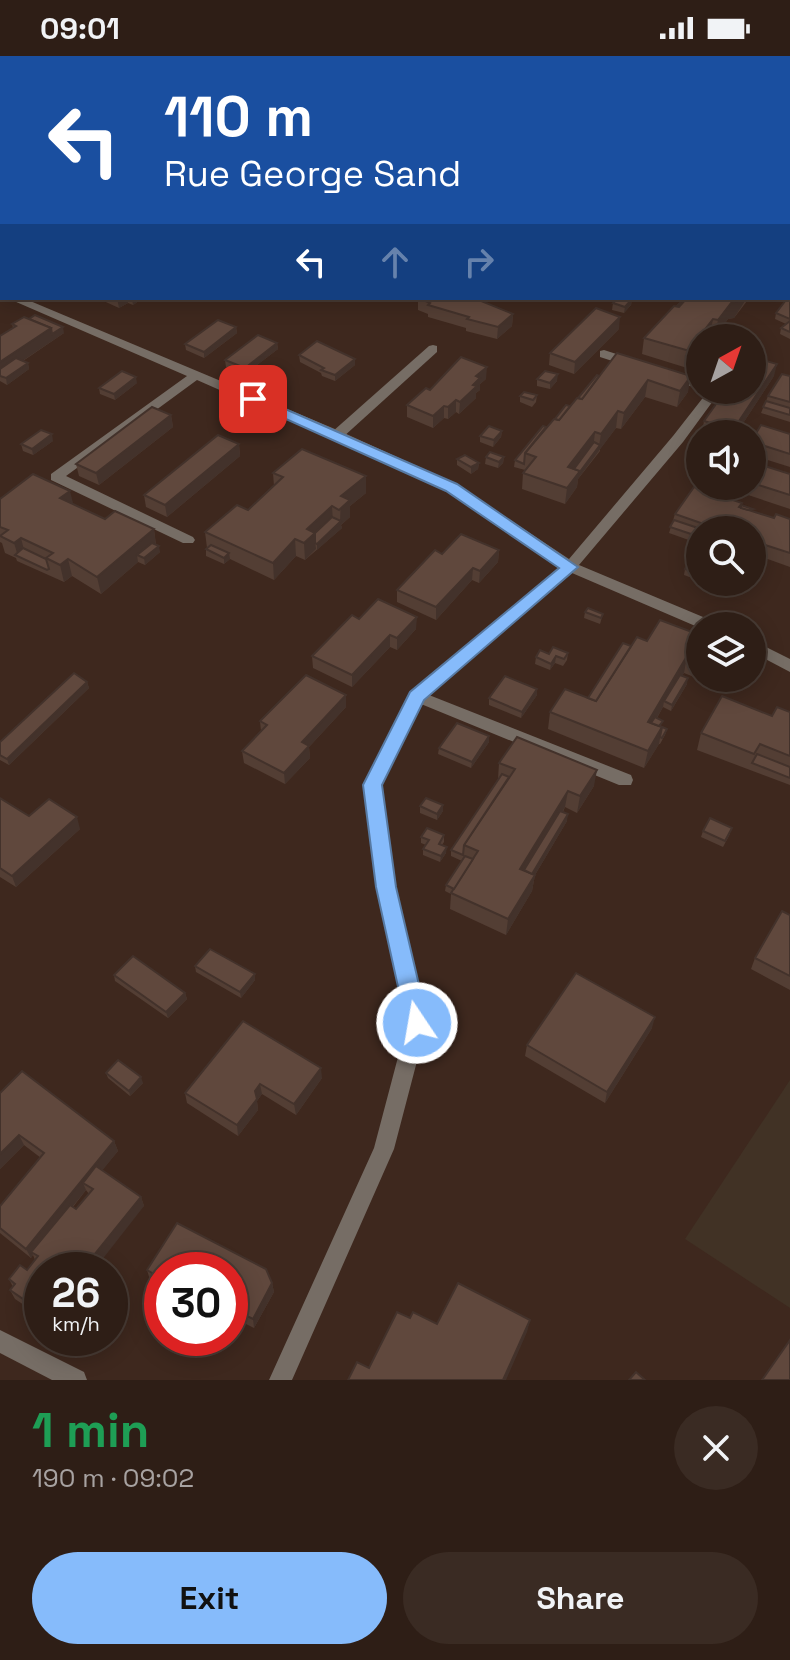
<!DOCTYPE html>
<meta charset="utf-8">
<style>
:root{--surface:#2e1e16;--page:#3a2b23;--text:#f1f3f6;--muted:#a7a2a1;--line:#493c35;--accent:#86bbfb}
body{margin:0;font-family:"Space Grotesk",sans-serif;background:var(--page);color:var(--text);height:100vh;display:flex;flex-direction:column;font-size:30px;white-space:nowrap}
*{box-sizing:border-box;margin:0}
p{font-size:26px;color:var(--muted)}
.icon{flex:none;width:44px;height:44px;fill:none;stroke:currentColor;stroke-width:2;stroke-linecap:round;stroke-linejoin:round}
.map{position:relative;height:1324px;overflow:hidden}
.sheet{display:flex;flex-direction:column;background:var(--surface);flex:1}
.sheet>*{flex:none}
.banner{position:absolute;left:0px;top:0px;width:790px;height:244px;box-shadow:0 4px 20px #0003,0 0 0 2px var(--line);background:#1a4fa0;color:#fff;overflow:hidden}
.needle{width:52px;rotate:40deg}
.tools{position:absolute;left:686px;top:268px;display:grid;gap:16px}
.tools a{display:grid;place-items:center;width:80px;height:80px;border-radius:50%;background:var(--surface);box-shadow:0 4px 20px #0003,0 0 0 2px var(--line);font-size:40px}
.speed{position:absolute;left:24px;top:1196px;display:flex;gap:16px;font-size:40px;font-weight:700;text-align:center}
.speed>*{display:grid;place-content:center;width:104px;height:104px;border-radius:50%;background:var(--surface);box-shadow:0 4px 20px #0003,0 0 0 2px var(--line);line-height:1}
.speed small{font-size:20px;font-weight:400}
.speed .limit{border:12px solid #d22;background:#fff;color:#111}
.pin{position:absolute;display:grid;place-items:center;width:68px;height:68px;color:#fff;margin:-34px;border-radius:16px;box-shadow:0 4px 12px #0006}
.me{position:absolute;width:88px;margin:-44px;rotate:348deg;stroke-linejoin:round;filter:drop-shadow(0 0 6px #0008)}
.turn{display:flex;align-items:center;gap:28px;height:168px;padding:0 32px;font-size:36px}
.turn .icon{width:104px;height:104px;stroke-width:2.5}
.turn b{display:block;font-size:56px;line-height:68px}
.lanes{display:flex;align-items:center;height:76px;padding:0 32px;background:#0003;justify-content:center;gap:40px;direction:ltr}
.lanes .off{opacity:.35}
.round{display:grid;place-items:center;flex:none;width:84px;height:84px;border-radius:42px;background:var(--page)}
.head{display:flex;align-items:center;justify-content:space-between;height:136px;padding:0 32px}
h1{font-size:48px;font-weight:600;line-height:60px;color:#1e9e55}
.button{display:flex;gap:16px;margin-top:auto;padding:16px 32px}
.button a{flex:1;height:92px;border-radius:48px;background:var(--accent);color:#111;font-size:32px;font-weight:600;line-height:92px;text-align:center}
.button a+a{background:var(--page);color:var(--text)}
.status{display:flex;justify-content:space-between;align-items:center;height:56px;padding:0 40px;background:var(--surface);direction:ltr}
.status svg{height:22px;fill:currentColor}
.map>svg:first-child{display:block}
.industrial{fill:#413225}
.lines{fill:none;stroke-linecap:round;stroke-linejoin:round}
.lane{fill:#766d65;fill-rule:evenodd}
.street{fill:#766d65;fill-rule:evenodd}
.wall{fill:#533e34;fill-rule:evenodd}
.shaded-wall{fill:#43322b}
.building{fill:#60483d;stroke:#43322b;stroke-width:2}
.route{fill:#86bbfb;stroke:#577aa3;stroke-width:2}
</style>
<div class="status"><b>09:01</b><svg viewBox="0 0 49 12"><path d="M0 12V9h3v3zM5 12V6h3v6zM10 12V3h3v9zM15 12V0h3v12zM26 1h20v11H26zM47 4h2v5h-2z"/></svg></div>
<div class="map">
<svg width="790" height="1324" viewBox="0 0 790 1324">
<rect width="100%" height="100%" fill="#3e281e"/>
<polygon class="industrial" points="790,1024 790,1252 685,1183"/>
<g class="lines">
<polygon class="lane" points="433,289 437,290 437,296 342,382 332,382 332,376 429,290"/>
<g class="street">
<polygon points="366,0 377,0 364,2"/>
<polygon points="782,0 790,0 790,3 780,2"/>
<polygon points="788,139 790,139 788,146"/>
<rect x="788" y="197" width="2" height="7"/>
<polygon points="7,242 23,242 342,376 456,428 569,503 673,380 709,334 721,334 683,386 579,509 715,566 718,570 700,572 572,517 429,639 631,719 633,724 631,729 619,729 421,648 381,729 395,831 427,967 394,1093 292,1324 269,1324 374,1092 407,967 377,831 365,729 411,636 560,511 446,434 197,324 66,420 193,481 195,484 193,487 183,487 51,424 51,418 187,320"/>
<polygon points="604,294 638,305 640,308 634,312 600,301 600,295"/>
<polygon points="671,316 700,325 700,333 667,323 667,317"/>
<polygon points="752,584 790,603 790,616 752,596"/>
<polygon points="0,1274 84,1316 87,1324 52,1324 0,1297"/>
</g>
</g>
<g class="wall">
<polygon points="271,0 296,0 293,2 278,2"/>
<polygon points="423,0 482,0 481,2 423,2"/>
<polygon points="712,0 747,0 744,2 712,2"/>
<polygon points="790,74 790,115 788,116 788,75"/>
<polygon points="790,240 790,283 780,278 781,272 786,268 775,263 776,257"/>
<polygon points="97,242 143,242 133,249 128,247 119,252"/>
<polygon points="685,242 755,242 752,246 747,245 734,262 728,263 715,281 710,279 708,282 700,282 700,316 642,298 644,282 666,258"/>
<polygon points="418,243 513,258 512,270 497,283 466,275 466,272 428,261 428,258 418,254"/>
<polygon points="632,243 631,249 624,257 612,254 613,247"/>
<polygon points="12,268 64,277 23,305 28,307 29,313 7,329 0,325 0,280 13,272"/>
<polygon points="236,271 237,277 204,302 186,294 185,288"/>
<polygon points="619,273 574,318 549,309 550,297"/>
<polygon points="277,287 278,293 245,318 226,311 225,304"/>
<polygon points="617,297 688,336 677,351 645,341 621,373 616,372 600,393 600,395 578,423 577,431 565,448 522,433 523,417 525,414 514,411 515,404 547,371 570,350 599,320"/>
<polygon points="299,299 355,303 355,309 335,325 322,320 321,317 300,306"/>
<polygon points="774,320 736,378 706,378 702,377 704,365"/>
<polygon points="790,320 790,366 761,357 768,340"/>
<polygon points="486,323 480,328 480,334 476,337 476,342 459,358 456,356 448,363 444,362 433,372 407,361 407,349 430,334"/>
<polygon points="537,323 557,325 550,333 537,330"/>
<polygon points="137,327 115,344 100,338 99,332"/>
<polygon points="537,339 536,346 532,351 520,346 520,340"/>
<polygon points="171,359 173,371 99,429 79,420 76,408"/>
<polygon points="502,375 501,381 493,391 480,386 480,380"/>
<polygon points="790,378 790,411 752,399 752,386"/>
<polygon points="53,385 33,399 23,395 21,388"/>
<polygon points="239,388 240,400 167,461 146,451 144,439"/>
<polygon points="486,401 504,401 503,407 498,412 485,408"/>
<polygon points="457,403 479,407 478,413 471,418 457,409"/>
<polygon points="752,406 790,418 790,453 721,430 752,430"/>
<polygon points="273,417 366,420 366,437 350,450 350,461 341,469 342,472 305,504 296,500 274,524 230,503 224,508 206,500 206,493 207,492 205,476 248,454 274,430"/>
<polygon points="0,443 73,448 105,463 154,473 156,489 160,496 145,509 138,506 101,538 72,520 64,526 17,505 16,502 5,497 2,487 0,486"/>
<polygon points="742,449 752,455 774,462 790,463 790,511 762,501 755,512 752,511 752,474 700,474 700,488 669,477 675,458"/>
<polygon points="499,494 498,506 479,527 472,524 436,564 397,546 397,534 442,498"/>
<polygon points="700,506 700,525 684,519 685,513"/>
<polygon points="585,556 603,558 600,568 584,562"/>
<polygon points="359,563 416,573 397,594 390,591 352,631 313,612 312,600"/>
<polygon points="700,579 700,611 694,621 684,617 682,620 687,628 671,655 663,651 657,662 662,671 667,673 665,679 660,688 659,688 644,712 548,673 550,656 588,642 631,590 647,585"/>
<polygon points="568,597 567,604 563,610 555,607 550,614 535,608 536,601 549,598"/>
<polygon points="87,626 89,632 9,709 0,704 0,686"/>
<polygon points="346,639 346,651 309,691 310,702 285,728 244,707 242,695 261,675 260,665"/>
<polygon points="537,639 521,662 489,649 489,642"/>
<polygon points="790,656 790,729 697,694 701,677"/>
<polygon points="489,680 489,686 471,712 438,698 439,692"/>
<polygon points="499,707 594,730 577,757 565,751 563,756 567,765 535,819 532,835 506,879 450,853 451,838 445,835 446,829 462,805 451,800 451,794 498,723"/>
<polygon points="0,742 29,760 80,773 16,831 0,821"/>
<polygon points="443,749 443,755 437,764 420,757 420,750"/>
<polygon points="703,775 730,778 723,791 701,781"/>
<polygon points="444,779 444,786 442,789 446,797 440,806 423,799 423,793 426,789 421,787 421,781"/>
<polygon points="790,859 790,934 751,913 755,902"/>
<polygon points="195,910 255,924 241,942 196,916"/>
<polygon points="114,919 185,937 187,943 168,962 115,925"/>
<polygon points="243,965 322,1022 296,1059 262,1038 257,1045 258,1054 238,1080 187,1047 185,1037"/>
<polygon points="652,972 605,1047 525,1000 527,989"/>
<polygon points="106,1017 143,1027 130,1040 108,1022"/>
<path d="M0 1037 114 1085 118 1095 102 1114 141 1141 144 1150 42 1214V1261L15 1243 10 1234 13 1231 9 1223 27 1214 35 1204 33 1199 31 1202 0 1177V1150L41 1102 24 1089 0 1113ZM86 1134 89 1138 76 1153 73 1151Z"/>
<polygon points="177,1167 266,1213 272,1227 274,1236 254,1272 230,1260 230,1214 162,1214 162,1230 150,1224 147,1214"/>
</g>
<g class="shaded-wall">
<polygon points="76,0 95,0 95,2 72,2"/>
<polygon points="117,242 127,242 128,247 119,252"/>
<polygon points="132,242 143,242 133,249"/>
<polygon points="740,242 747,242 734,262 728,263 715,281 718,264 731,247"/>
<polygon points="632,243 631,249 624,257 625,251"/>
<polygon points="513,258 512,270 497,283 498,271"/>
<polygon points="620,261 619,273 574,318 575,306"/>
<polygon points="713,263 710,279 708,282 700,282 699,281"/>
<polygon points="63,271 64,277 0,320 0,306 51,272"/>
<polygon points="236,271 237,277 204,302 204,296"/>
<polygon points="277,287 278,293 245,318 245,312"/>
<polygon points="355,303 355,309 335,325 335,319"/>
<polygon points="28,307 29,313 7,329 6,322"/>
<polygon points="777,308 774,320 736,378 732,378 733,374"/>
<polygon points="487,311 486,323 480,328 480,334 476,337 476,342 459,358 460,346 473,329 476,320"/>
<polygon points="558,318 557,325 550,333 550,327"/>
<polygon points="691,320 688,336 677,351 680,335"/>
<polygon points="136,321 137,327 115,344 114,338"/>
<polygon points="648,324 645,341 621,373 624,357"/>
<polygon points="456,344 456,356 448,363 448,351"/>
<polygon points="444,350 444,362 433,372 433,360"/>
<polygon points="618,355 616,372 578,423 577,431 565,448 567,432 599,390 601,378"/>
<polygon points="171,359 173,371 99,429 96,417"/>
<polygon points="502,375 501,381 493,391 494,384"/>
<polygon points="595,376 593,393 567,421 568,411"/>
<polygon points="52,378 53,385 33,399 32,393"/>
<polygon points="239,388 240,400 167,461 165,449"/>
<polygon points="504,401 503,407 498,412 499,406"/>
<polygon points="479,407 478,413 471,418 471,411"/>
<polygon points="366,420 366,437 350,450 350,461 341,469 342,472 317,494 317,488 340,467 341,440"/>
<polygon points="70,435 74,451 60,442"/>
<polygon points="332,450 333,467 315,484 316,493 305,504 304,487 307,473"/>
<polygon points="154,473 156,490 137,499 138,506 101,538 97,521"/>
<polygon points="21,482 25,498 18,500 14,487"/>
<polygon points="295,483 296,500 274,524 273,507"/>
<polygon points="765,489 762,501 755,512 756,506"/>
<polygon points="159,490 160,496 145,509 144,502"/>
<polygon points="499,494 498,506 479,527 480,515"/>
<polygon points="229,497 230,503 224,508 224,502"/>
<polygon points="68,503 72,520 64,526 60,509"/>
<polygon points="473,512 472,524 436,564 436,551"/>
<polygon points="417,561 416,573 397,594 397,582"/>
<polygon points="390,579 390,591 352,631 352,619"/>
<polygon points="556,600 555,607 550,614 551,608"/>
<polygon points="687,600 684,617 666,646 664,645 663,651 648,677 648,666"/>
<polygon points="700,600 700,611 694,621 698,604"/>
<polygon points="688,622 687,628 671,655 672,649"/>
<polygon points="87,626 89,632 9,709 7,703"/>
<polygon points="537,633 537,639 521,662 522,656"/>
<polygon points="346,639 346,651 309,691 310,702 285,728 284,717 302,686"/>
<polygon points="662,671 659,688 644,712 648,695"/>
<polygon points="489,680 489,686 471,712 472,706"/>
<polygon points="597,714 594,730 577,757 580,740"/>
<polygon points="568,735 565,751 521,824 520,813"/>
<polygon points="443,749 443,755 437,764 437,758"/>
<polygon points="568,758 567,765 535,819 532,835 506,879 508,863 528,826"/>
<polygon points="77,761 80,773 16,831 12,820"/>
<polygon points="447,791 446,797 440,806 441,800"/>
<polygon points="255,918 255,924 241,942 240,936"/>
<polygon points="185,937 187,943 168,962 166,956"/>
<polygon points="655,961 652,972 605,1047 607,1036"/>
<polygon points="321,1012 322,1022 296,1059 294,1048"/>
<polygon points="141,1021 143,1027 130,1040 129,1035"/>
<polygon points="260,1028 262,1038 257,1045 258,1054 238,1080 237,1069 255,1035"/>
<polygon points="19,1079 24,1089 0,1113 0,1098"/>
<polygon points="114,1085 118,1095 89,1131 83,1127 86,1134 34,1198 31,1196 33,1199 31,1202 26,1193"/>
<polygon points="141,1141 144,1150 94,1214 82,1214"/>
<polygon points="272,1227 274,1236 254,1272 253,1263"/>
<polygon points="530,1264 527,1276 506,1324 503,1324"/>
</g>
<g class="building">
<polygon points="41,0 76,0 72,2 35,2"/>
<polygon points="226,0 233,0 240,2 222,2"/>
<polygon points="441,0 478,0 475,2 438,2"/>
<polygon points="580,0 625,2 625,0 658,0 658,2 580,2"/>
<rect x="0" y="20" width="2" height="21"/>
<polygon points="2,60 2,85 0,84 0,61"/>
<polygon points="789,240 790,240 790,263 776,257"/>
<polygon points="419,242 474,242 513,258 498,271 467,263 469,261 428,249 430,247"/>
<polygon points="618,242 628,242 632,243 625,251 613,247"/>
<polygon points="685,242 687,242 679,251 676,251"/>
<polygon points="687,242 740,242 738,245 731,247 718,264 713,263 699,281 704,282 700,282 700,298 644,282 674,250 679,251"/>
<polygon points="596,252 620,261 575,306 550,297"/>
<polygon points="35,259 63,271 52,278 51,272 29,263"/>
<polygon points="24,261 51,272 0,306 0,280 16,270 12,268"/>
<polygon points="218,264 236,271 204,296 185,288"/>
<polygon points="790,265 790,276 781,272"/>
<polygon points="258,279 277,287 245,312 225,304"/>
<polygon points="317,285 355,303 335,319 321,314 324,312 299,299"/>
<polygon points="617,297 691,320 680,335 648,324 624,357 618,355 601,378 595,376 568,411 580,415 567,432 523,417 536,401 525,397 554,363 559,364 577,342 582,343"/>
<polygon points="461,301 487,311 476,320 480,322 473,329 477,330 460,346 456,344 448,351 444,350 433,360 407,349 426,332 430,334"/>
<polygon points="752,301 777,308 733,374 704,365 726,334 752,334"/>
<polygon points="16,302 28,307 6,322 0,320 0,313"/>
<polygon points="122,315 136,321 114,338 99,332"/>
<polygon points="545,315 558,318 550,327 537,323"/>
<polygon points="782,318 790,320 790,346 768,340"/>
<polygon points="597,319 599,320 582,343 578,342"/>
<polygon points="524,336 537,339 533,344 520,340"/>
<polygon points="766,345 790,352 790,359 763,351"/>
<polygon points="566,349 570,350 559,364 555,363"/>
<polygon points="152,351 171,359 96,417 76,408"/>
<polygon points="761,369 790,378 790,398 752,386 752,384"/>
<polygon points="489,370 502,375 494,384 480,380"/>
<polygon points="543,370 546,371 525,397 524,408 515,404"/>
<polygon points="41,374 52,378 32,393 21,388"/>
<polygon points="218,379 239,388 165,449 144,439"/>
<polygon points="594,386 600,389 579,417 580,415 574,413"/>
<polygon points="302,393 366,420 341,440 350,444 339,454 332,450 307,473 315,477 304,487 295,483 273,507 205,476 237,449 248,454 283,421 273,417"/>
<polygon points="490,396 504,401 499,406 486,401"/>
<polygon points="465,399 479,407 471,411 457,403"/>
<polygon points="752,406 790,418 790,439 752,427"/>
<polygon points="33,418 70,435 60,442 105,463 115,455 154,473 97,521 68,503 60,509 46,502 53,497 21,482 14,487 0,480 8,474 0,471 0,443"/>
<polygon points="694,431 742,447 739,451 774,462 776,458 790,463 790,497 765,489 762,493 752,490 752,474 718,474 718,473 675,458"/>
<polygon points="741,449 753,453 748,454 741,452"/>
<polygon points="332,461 341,465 317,488 315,487 315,477"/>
<polygon points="674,464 704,474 700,474 700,481 670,471"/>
<polygon points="461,478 499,494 480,515 473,512 436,551 397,534 435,494 442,498"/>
<polygon points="152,487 159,490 144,502 137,499"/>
<polygon points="211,489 229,497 224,502 206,493"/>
<polygon points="23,492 46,503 49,513 47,514 15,499"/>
<polygon points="752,496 761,499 756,506 752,504"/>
<polygon points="691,503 700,506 700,518 685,513"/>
<polygon points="378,543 417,561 397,582 390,579 352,619 312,600 352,559 359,563"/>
<polygon points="588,552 603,558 601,562 585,556"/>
<polygon points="660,564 700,579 700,600 698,604 687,600 648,666 662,671 648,695 550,656 565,633 596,645 637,581 647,585"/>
<polygon points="623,587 631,590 596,645 588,642"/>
<polygon points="553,591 568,597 564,603 556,600 551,608 536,601 540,594 549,598"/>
<polygon points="74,617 87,626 7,703 0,699 0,686"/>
<polygon points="306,619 346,639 302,686 309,690 284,717 242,695 267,669 260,665"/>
<polygon points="680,619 688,622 672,649 664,645"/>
<polygon points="505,620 537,633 522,656 489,642"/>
<polygon points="722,640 772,660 777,651 790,656 790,700 760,688 754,698 701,677"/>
<polygon points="655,661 663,665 659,670 651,667"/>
<polygon points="457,667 489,680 472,706 439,692"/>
<polygon points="662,671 667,673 662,682 660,681"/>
<polygon points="517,681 597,714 580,740 568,735 520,813 535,819 508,863 451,837 478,795 464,789 515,713 499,707"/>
<polygon points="757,698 790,711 790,722 752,707"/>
<polygon points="502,718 509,721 464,789 463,799 451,794"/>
<polygon points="0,742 29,760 49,743 77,761 12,820 0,812"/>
<polygon points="426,742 443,749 437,758 420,750"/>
<polygon points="560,755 568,758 532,818 524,814"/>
<polygon points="710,762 732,772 725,785 703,775"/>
<polygon points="427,772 444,779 439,788 447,791 441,800 423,793 429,784 421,781"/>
<polygon points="465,800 473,803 454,833 446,829"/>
<polygon points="782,855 790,859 790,920 755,902"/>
<polygon points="210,893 255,918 240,936 195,910"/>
<polygon points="133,900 185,937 166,956 114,919"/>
<polygon points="576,917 655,961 607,1036 527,989"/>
<polygon points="243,965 321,1012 294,1048 260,1028 255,1035 257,1043 237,1069 185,1037"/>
<polygon points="118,1004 141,1021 129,1035 106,1017"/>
<polygon points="22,1015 114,1085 26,1193 0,1172 0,1150 44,1097 19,1079 0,1098 0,1037"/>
<polygon points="96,1110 141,1141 82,1214 42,1214 42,1256 10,1234 15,1228 9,1223 20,1209 27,1214 38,1200 31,1196 70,1149 76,1153 93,1133 83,1127"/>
<polygon points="177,1167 266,1213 272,1227 253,1263 230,1252 230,1214 162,1214 162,1223 147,1214"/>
<polygon points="458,1227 530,1264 503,1324 348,1324 357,1306 369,1312 397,1256 410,1262 413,1256 437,1268"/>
<polygon points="790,1284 790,1324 762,1324"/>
<polygon points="636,1316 645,1324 629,1324"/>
</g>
<polygon class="route" points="253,339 457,428 578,511 424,644 382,729 396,831 428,967 425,974 417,977 409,974 406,967 376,831 363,729 410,636 559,512 446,435 248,346 246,343"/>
</svg>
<div class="tools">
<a><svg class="needle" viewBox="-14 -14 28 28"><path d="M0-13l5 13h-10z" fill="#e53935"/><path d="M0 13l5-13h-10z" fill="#a7a2a1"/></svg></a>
<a><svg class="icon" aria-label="sound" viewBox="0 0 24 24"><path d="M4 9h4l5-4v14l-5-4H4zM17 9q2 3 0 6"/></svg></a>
<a><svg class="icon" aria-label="search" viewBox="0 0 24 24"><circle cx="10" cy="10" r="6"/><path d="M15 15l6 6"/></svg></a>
<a><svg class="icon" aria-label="layers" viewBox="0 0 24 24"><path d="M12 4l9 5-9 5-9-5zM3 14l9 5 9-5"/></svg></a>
</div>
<div class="speed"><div>26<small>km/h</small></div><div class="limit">30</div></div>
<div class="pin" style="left:253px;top:343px;background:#d93025"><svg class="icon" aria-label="arrive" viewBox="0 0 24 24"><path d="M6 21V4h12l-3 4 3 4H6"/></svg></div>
<svg class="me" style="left:417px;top:967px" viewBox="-20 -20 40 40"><circle r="17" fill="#86bbfb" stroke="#fff" stroke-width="3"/><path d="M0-11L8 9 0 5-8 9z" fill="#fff"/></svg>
<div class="banner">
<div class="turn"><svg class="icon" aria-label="left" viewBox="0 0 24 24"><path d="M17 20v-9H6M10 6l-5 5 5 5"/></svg><div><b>110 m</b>Rue George Sand</div></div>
<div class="lanes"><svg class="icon" aria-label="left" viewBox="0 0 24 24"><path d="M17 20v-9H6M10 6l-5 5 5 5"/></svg><svg class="icon off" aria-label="ahead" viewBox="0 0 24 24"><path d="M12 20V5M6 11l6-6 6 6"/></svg><svg class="icon off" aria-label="right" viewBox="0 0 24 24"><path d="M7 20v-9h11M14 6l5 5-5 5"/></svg></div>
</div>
</div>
<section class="sheet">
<div class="head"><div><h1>1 min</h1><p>190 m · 09:02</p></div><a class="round"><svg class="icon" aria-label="close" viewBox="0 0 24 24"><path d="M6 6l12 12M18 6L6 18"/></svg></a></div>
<div class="button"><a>Exit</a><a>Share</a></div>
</section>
